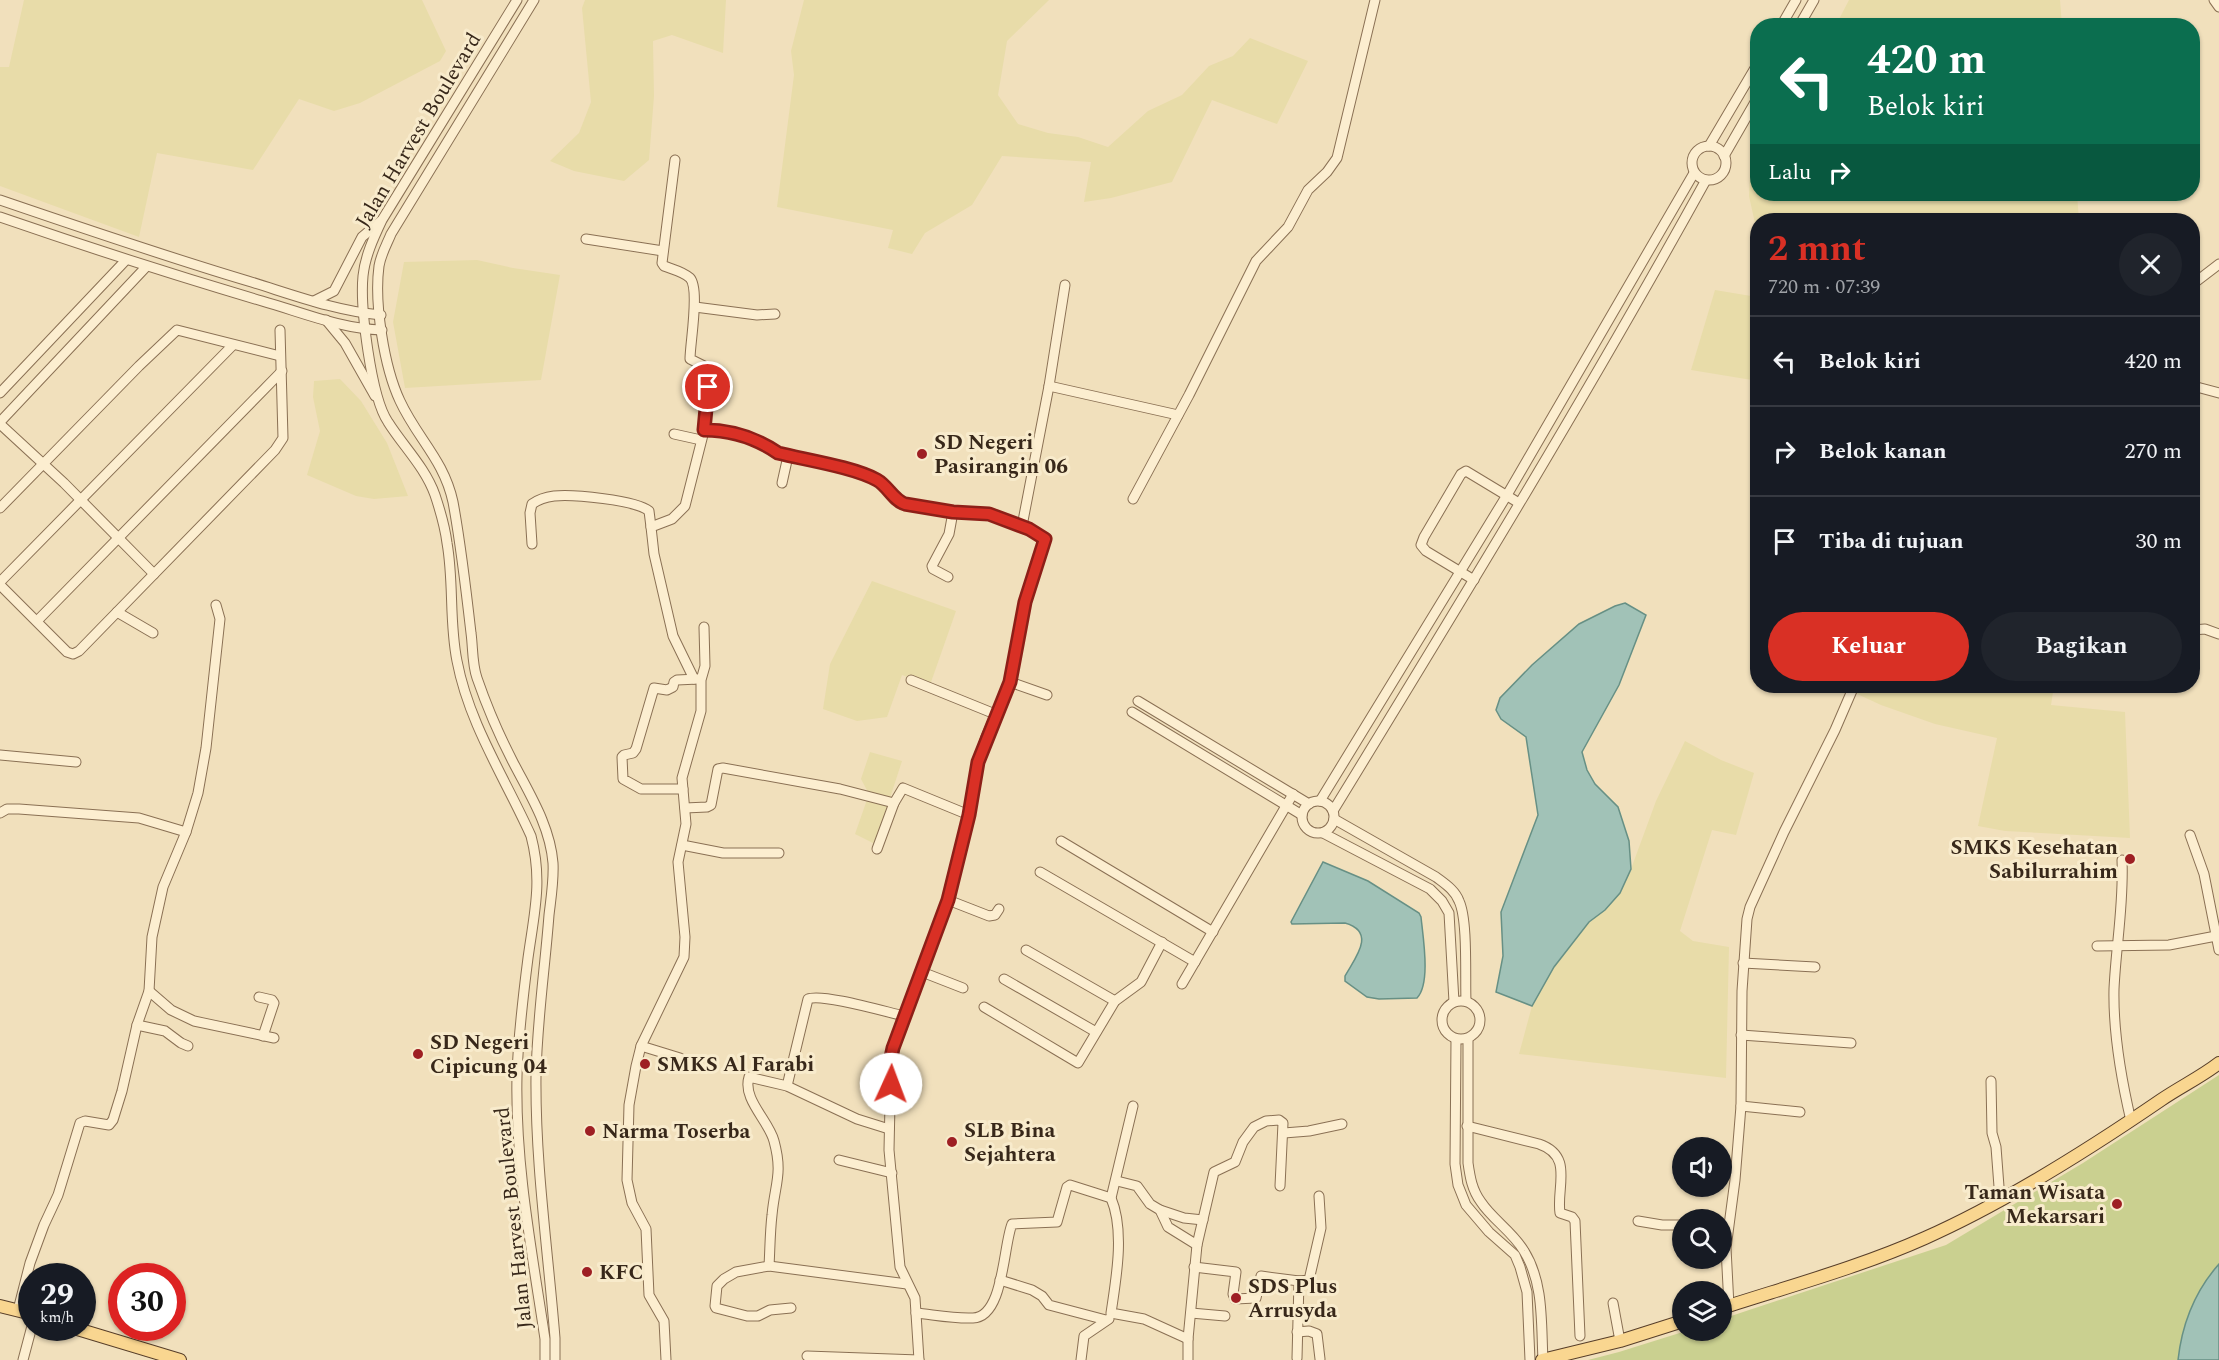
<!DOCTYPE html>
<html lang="id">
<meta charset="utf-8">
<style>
:root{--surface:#171b24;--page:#20242c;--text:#f1f3f6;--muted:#9ea1a6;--line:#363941;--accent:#d93025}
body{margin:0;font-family:Spectral,serif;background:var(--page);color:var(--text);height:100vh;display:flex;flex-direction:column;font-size:22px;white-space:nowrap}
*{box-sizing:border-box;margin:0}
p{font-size:20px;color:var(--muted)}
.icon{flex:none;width:33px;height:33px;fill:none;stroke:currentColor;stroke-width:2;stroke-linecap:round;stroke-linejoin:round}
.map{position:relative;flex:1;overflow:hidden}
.side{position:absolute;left:1750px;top:213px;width:450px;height:480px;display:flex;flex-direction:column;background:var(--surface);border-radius:24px;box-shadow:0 2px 4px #0004}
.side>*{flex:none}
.hud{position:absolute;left:1750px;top:18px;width:450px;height:183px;border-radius:24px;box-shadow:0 2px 4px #0004;background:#0b6e4f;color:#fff;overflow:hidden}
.buttons{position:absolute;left:1672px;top:1137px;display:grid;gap:12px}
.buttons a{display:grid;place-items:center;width:60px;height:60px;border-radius:50%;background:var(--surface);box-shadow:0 2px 4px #0004;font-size:30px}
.speed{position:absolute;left:18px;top:1263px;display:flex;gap:12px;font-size:30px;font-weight:700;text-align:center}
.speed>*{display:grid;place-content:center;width:78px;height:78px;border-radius:50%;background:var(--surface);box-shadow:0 2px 4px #0004;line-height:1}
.speed small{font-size:15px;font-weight:400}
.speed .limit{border:9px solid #d22;background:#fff;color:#111}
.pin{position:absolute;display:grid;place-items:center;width:51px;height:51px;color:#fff;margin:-26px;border:3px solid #fff;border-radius:50%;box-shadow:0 2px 6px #0007}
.me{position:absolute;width:66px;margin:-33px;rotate:2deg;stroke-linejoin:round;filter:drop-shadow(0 0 4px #0008)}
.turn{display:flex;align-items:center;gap:21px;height:126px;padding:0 18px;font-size:27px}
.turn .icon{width:78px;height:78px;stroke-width:2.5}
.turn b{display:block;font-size:42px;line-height:51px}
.then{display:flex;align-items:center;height:57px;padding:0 18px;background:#0003;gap:12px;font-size:22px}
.round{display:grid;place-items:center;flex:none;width:63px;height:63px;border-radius:32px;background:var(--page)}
.head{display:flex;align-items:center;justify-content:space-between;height:102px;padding:0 18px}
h1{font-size:36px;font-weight:700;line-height:45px;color:var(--accent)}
.cta{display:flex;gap:12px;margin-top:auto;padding:12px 18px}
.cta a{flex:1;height:69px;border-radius:36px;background:var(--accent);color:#fff;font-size:24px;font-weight:700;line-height:69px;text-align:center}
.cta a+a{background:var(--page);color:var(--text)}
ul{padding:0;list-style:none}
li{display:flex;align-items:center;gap:18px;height:90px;padding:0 18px;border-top:2px solid var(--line)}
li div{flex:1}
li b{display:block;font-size:22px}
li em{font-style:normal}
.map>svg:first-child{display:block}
.farmland{fill:#e8dca9}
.green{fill:#cad090}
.water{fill:#a1c2b7;stroke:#679085;stroke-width:1.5}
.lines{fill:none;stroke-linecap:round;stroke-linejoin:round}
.minor-casing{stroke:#8a7054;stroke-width:11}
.major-casing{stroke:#573e29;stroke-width:14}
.minor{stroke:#fceed0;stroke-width:9}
.major{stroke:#f9d690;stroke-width:12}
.route-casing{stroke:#8d1f18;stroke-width:15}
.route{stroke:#d93025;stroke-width:10}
.poi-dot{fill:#9e1f23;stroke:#f8ebcc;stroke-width:2}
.labels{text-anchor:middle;stroke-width:6;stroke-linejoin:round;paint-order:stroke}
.street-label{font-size:21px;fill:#38281a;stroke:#f8ebcc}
.poi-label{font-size:21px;font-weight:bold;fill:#38281a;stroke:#f8ebcc;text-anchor:start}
</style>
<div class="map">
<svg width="2219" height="1360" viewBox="0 0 2219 1360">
<rect width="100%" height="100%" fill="#f1e0bc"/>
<g class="farmland">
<polygon points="24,0 422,0 446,51 440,61 360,103 334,111 299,99 253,170 157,153 139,237 0,186 0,67 9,67"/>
<polygon points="585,0 726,0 723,53 672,35 653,41 654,96 649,160 624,181 574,171 550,161 579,133 591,102 582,8"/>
<polygon points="804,0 1049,0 1007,41 998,95 1018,124 1048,133 1078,137 1108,147 1148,111 1182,95 1209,66 1233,56 1250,38 1308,61 1277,124 1212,100 1172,182 1111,198 1084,202 1091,162 1002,156 972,205 925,233 912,254 888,248 893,230 777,207 794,75 791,51"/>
<polygon points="1849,0 2060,0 2062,25 1836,25"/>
<polygon points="1758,149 1758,194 2077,194 2079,220 1758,220 1758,237 1749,196 1751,157"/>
<polygon points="477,260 513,268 560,275 541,380 405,388 393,322 404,262"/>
<polygon points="1758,261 1758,381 1691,370 1715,290 1757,297"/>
<polygon points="340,379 361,401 387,443 408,496 374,499 356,496 307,475 320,431 313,397 314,381"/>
<polygon points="872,581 956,611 930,685 902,675 887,717 857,721 823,709 830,664"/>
<polygon points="1859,686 2054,686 2051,705 2125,712 2130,838 2005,831 1978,826 1997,738 1935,724 1881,705 1855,693"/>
<polygon points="1685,741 1721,760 1754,773 1736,835 1712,830 1680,931 1693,941 1729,947 1726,1078 1519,1054 1532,1006 1554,967 1589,922 1605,910 1620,893 1631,869 1656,801"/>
<polygon points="870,752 902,761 875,844 855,834 869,794 861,779"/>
</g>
<polygon class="green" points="2219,1075 2219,1360 1588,1360 1619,1352 1686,1331 1722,1330 1722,1319 1946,1245 2083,1163"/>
<g class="water">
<polygon points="1625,603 1646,615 1619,685 1582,752 1587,770 1595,784 1618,807 1629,841 1631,869 1620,893 1605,910 1589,922 1554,967 1532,1006 1496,992 1503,956 1501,912 1538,815 1526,737 1501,719 1496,710 1500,698 1532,665 1579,624 1615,606"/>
<path d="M1323 862 1368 881 1419 913 1421 917C1423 937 1431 984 1417 998L1379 999 1367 997 1345 981V976C1355 958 1377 932 1345 923L1292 924 1291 922Z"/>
<path d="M2219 1264V1360H2178C2182 1324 2195 1291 2219 1264Z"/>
</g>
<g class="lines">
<g class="minor-casing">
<g id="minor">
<path d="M517 0 382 220C374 237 365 256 363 276 360 307 371 397 388 422 403 446 425 467 435 495 440 510 445 527 447 543 454 582 449 622 457 661 469 724 505 778 531 836 543 881 534 914 528 958 523 997 518 1036 517 1076 515 1164 532 1252 545 1339V1360"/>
<path d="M534 0 391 234C387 244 381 254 379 266 374 303 384 367 400 401 417 438 444 460 453 502 461 545 466 589 471 633 473 647 472 664 477 678 487 707 499 735 513 762 530 795 550 826 553 863 554 880 551 898 549 915 545 968 537 1021 536 1075 535 1162 548 1251 555 1338V1360"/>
<polyline points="2214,0 2219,7"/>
<polyline points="1781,26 1796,0"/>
<polyline points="1799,26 1814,0"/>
<polyline points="1709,146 1758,63"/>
<circle cx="1709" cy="163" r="17"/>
<polyline points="1724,156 1758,97"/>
<path d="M675 160 662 263 664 266C672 269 684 272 690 278 700 289 690 343 690 359L708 368 709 371 704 431"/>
<path d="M0 200C82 228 164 256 248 281 291 294 335 311 381 315"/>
<path d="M0 217C87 247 174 275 262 301 301 312 341 329 382 330"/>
<polyline points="586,239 663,251"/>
<polyline points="2193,284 2219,264"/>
<polyline points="314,301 334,291 362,237 381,221"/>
<polyline points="695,307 757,315 775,314"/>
<polyline points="326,320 345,343 375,396"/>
<polyline points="1049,386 1178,415"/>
<polyline points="2193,386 2219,393"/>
<polyline points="0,393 126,260"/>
<polyline points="0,422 146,267"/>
<polyline points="0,424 64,483 154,574"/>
<polyline points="674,434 701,440"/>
<polyline points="782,483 788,456"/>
<polyline points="1133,499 1189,395 1256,261 1288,227 1308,190 1327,172 1337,158 1375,0"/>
<polyline points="0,508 139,366 177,330 280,356"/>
<polyline points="1022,526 1049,386 1065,285"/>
<path d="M532 544 530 513 532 504C539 499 546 497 554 496 572 494 636 500 649 511L651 527"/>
<polyline points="948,577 933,569 932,566 949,534 953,512"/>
<polyline points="1474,580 1426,551 1421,545 1424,537 1461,474 1466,471 1519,503"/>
<polyline points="0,582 233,345"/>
<polyline points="0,585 67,652 73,654 79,651 275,450 283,438 280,330"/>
<polyline points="117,612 153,633"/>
<polyline points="37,621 282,371"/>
<polyline points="2193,630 2205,629 2219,634"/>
<path d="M694 679 673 636 654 554 651 527 672 519 685 506 704 431C731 430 756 438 778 453 808 461 851 466 877 480 888 486 893 500 905 504L953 512 989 514 1044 537V542L1025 602 1010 682 986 737 978 762 969 815 948 900 891 1057 889 1150 900 1267 915 1298 919 1360"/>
<polyline points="911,680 995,714"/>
<polyline points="1010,682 1047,695"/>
<polyline points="1138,701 1309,804"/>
<polyline points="1132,712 1302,815"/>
<polyline points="0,755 76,762"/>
<polyline points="683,789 641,789 623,779 622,757 624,755 633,753 636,749 654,688 667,690 673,687 674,682 677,680 698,679"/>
<polyline points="1320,801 1507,495 1694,173"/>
<circle cx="1318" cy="817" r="16"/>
<polyline points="685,808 707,807 711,805 718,769 723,768 840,789 894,803"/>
<path d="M1333 811C1460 603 1588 394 1706 180"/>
<polyline points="0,813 7,809 19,809 139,818 186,832"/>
<path d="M1334 819 1436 877C1445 884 1455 890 1459 901 1468 920 1465 977 1466 1001"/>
<polyline points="1323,833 1430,889 1442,901 1449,913 1454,1002"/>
<polyline points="2190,835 2204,874 2219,950"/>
<polyline points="1061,841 1213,932"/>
<polyline points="682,845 723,853 779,853"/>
<polyline points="877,849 894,803 903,788 969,815"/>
<path d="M2122 860C2124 904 2116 945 2114 989 2113 1034 2121 1078 2131 1121"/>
<polyline points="1040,872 1195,962"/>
<polyline points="948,900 989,916 995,915 999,909"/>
<polyline points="2097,946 2169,945 2216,936 2219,932"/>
<polyline points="1026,950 1115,1001"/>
<polyline points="1743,963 1815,967"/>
<polyline points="922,972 963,988"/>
<polyline points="1004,979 1096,1032"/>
<polyline points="1182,984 1293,794"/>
<polyline points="149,991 171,1010 194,1021 274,1038"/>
<polyline points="259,997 272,1000 274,1003 263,1036"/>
<circle cx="1461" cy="1020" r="19"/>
<polyline points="984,1007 1078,1063 1115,1001 1141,982 1162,942"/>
<polyline points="137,1025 165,1031 181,1043 188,1046"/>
<polyline points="1741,1035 1851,1043"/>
<polyline points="1456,1039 1455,1164 1458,1185 1466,1205 1489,1232 1515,1255 1520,1267 1527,1292 1530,1360"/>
<path d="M1468 1039V1163C1470 1177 1472 1190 1481 1202 1492 1219 1513 1232 1524 1251 1544 1283 1541 1323 1543 1360"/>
<polyline points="641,1046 680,1058"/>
<polyline points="1991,1081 1992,1133 1996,1147 2000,1200"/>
<path d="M787 1086 808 999C822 993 886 1012 904 1016"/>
<path d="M1133 1106 1111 1198C1125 1231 1116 1279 1111 1313L1144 1319 1188 1339"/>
<polyline points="1741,1106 1800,1112"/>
<path d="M1467 1126 1539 1144C1574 1156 1556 1187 1560 1213L1572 1217 1575 1221 1580 1336"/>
<polyline points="1284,1133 1309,1131 1342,1124"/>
<polyline points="839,1160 892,1173"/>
<polyline points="1117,1181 1137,1186 1150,1204 1160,1210 1168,1227 1197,1245"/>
<polyline points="1160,1210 1184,1218 1203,1220"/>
<polyline points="1638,1221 1662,1225 1683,1225"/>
<path d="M769 1266C770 1249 770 1232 772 1215 775 1183 783 1174 774 1141 769 1121 742 1099 749 1077L787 1086 857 1119 889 1129"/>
<polyline points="1194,1267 1236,1272 1233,1294 1235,1299 1256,1298 1261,1276 1299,1281 1297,1358"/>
<polyline points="1000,1280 1032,1290 1042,1296 1049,1305 1106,1320"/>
<polyline points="1299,1281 1309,1280 1321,1228 1319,1196"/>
<polyline points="1613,1303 1620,1341"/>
<polyline points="1729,1306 1726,1248 1735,1180 1741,1106 1742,991 1747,919 1750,907 1784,832 1835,730 1854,686"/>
<polyline points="791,1308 770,1310 758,1316 747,1316 716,1308 715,1306 717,1286 724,1279 736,1272 769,1266 907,1284"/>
<polyline points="18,1310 30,1263 44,1225 58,1195 80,1123 85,1121 109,1125 113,1120 122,1091 137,1025 149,991 152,937 163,887 186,832 198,793 206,748 220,619 216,605"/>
<path d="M916 1313C935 1315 955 1319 973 1318 1004 1317 1003 1246 1012 1224L1057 1222 1067 1187 1070 1185 1111 1198"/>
<polyline points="1191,1313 1225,1316"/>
<polyline points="1297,1332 1309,1331 1317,1334 1320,1359"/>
<polyline points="807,1356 919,1360"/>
<polyline points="23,1360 32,1326"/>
<polyline points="666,1360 664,1321 649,1295 646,1229 632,1203 627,1180 629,1105 636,1066 641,1046 684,957 685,937 678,862 686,824 682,778 701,711 701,680 705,666 704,627"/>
<polyline points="1081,1360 1084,1336 1109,1319"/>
<polyline points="1188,1360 1188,1339 1197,1245 1214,1172 1235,1162 1243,1142 1254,1127 1266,1121 1279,1120 1283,1123 1280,1186"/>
</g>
</g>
<g class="major-casing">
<g id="major">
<polyline points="0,1306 32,1314"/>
<path d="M1722 1308C1790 1286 1860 1267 1925 1238 2006 1202 2088 1150 2161 1100 2180 1087 2201 1077 2219 1063"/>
<polyline points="74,1328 180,1360"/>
<polyline points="1542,1360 1620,1341 1683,1321"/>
</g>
</g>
<use href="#minor" class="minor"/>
<use href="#major" class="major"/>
</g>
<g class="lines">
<g class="route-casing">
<path id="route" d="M708 387 704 430C731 430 756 438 778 453 806 460 853 467 877 480 888 486 893 500 905 504L953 512 989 514 1029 529 1045 539 1025 602 1010 682 978 762 969 815 948 900 893 1048 890 1062 891 1084"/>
</g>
<use href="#route" class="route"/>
</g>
<g class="poi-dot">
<circle cx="922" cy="454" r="6"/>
<circle cx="2130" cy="859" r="6"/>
<circle cx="418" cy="1054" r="6"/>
<circle cx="645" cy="1064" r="6"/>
<circle cx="590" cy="1131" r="6"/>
<circle cx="952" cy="1142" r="6"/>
<circle cx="2117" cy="1204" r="6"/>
<circle cx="587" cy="1272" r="6"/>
<circle cx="1236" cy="1298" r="6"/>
</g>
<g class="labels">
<g class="street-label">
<text transform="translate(418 130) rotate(-59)" y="7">Jalan Harvest Boulevard</text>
<text transform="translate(513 1218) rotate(-96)" y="7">Jalan Harvest Boulevard</text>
</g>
<g class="poi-label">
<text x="934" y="449">SD Negeri<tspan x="934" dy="24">Pasirangin 06</tspan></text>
<text x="2118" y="854" text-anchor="end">SMKS Kesehatan<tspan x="2118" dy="24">Sabilurrahim</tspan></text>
<text x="430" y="1049">SD Negeri<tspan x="430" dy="24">Cipicung 04</tspan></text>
<text x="657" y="1071">SMKS Al Farabi</text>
<text x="964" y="1137">SLB Bina<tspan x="964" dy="24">Sejahtera</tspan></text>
<text x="602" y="1138">Narma Toserba</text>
<text x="2105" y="1199" text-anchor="end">Taman Wisata<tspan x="2105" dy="24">Mekarsari</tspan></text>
<text x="599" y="1279">KFC</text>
<text x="1248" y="1293">SDS Plus<tspan x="1248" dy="24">Arrusyda</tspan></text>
</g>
</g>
</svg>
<div class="buttons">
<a><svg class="icon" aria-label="sound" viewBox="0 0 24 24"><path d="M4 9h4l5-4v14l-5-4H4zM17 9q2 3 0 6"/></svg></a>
<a><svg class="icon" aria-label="search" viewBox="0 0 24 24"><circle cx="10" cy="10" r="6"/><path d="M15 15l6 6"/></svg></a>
<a><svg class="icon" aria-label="layers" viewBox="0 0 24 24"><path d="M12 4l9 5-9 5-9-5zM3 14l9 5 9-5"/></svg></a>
</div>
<div class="speed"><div>29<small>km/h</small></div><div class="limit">30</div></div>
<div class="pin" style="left:708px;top:387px;background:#d93025"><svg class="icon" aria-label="arrive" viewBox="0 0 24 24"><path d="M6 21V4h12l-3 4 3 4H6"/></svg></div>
<svg class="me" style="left:891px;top:1084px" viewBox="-20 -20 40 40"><circle r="19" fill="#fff"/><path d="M0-13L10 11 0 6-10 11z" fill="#d93025"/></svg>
<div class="hud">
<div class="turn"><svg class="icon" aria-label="left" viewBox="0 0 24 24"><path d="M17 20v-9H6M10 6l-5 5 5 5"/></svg><div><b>420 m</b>Belok kiri</div></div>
<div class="then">Lalu<svg class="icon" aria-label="right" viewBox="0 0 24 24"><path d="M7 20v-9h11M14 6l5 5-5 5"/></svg></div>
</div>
<section class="side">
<div class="head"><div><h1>2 mnt</h1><p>720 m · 07:39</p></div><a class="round"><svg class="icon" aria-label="close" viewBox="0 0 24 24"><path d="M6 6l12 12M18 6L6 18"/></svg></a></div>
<ul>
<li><svg class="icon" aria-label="left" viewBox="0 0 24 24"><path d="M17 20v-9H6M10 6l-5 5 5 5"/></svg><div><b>Belok kiri</b></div><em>420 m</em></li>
<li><svg class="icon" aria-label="right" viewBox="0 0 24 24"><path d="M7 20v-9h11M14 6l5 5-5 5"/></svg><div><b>Belok kanan</b></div><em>270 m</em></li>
<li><svg class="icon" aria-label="arrive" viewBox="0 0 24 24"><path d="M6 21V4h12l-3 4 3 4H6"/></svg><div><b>Tiba di tujuan</b></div><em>30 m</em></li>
</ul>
<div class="cta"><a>Keluar</a><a>Bagikan</a></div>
</section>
</div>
